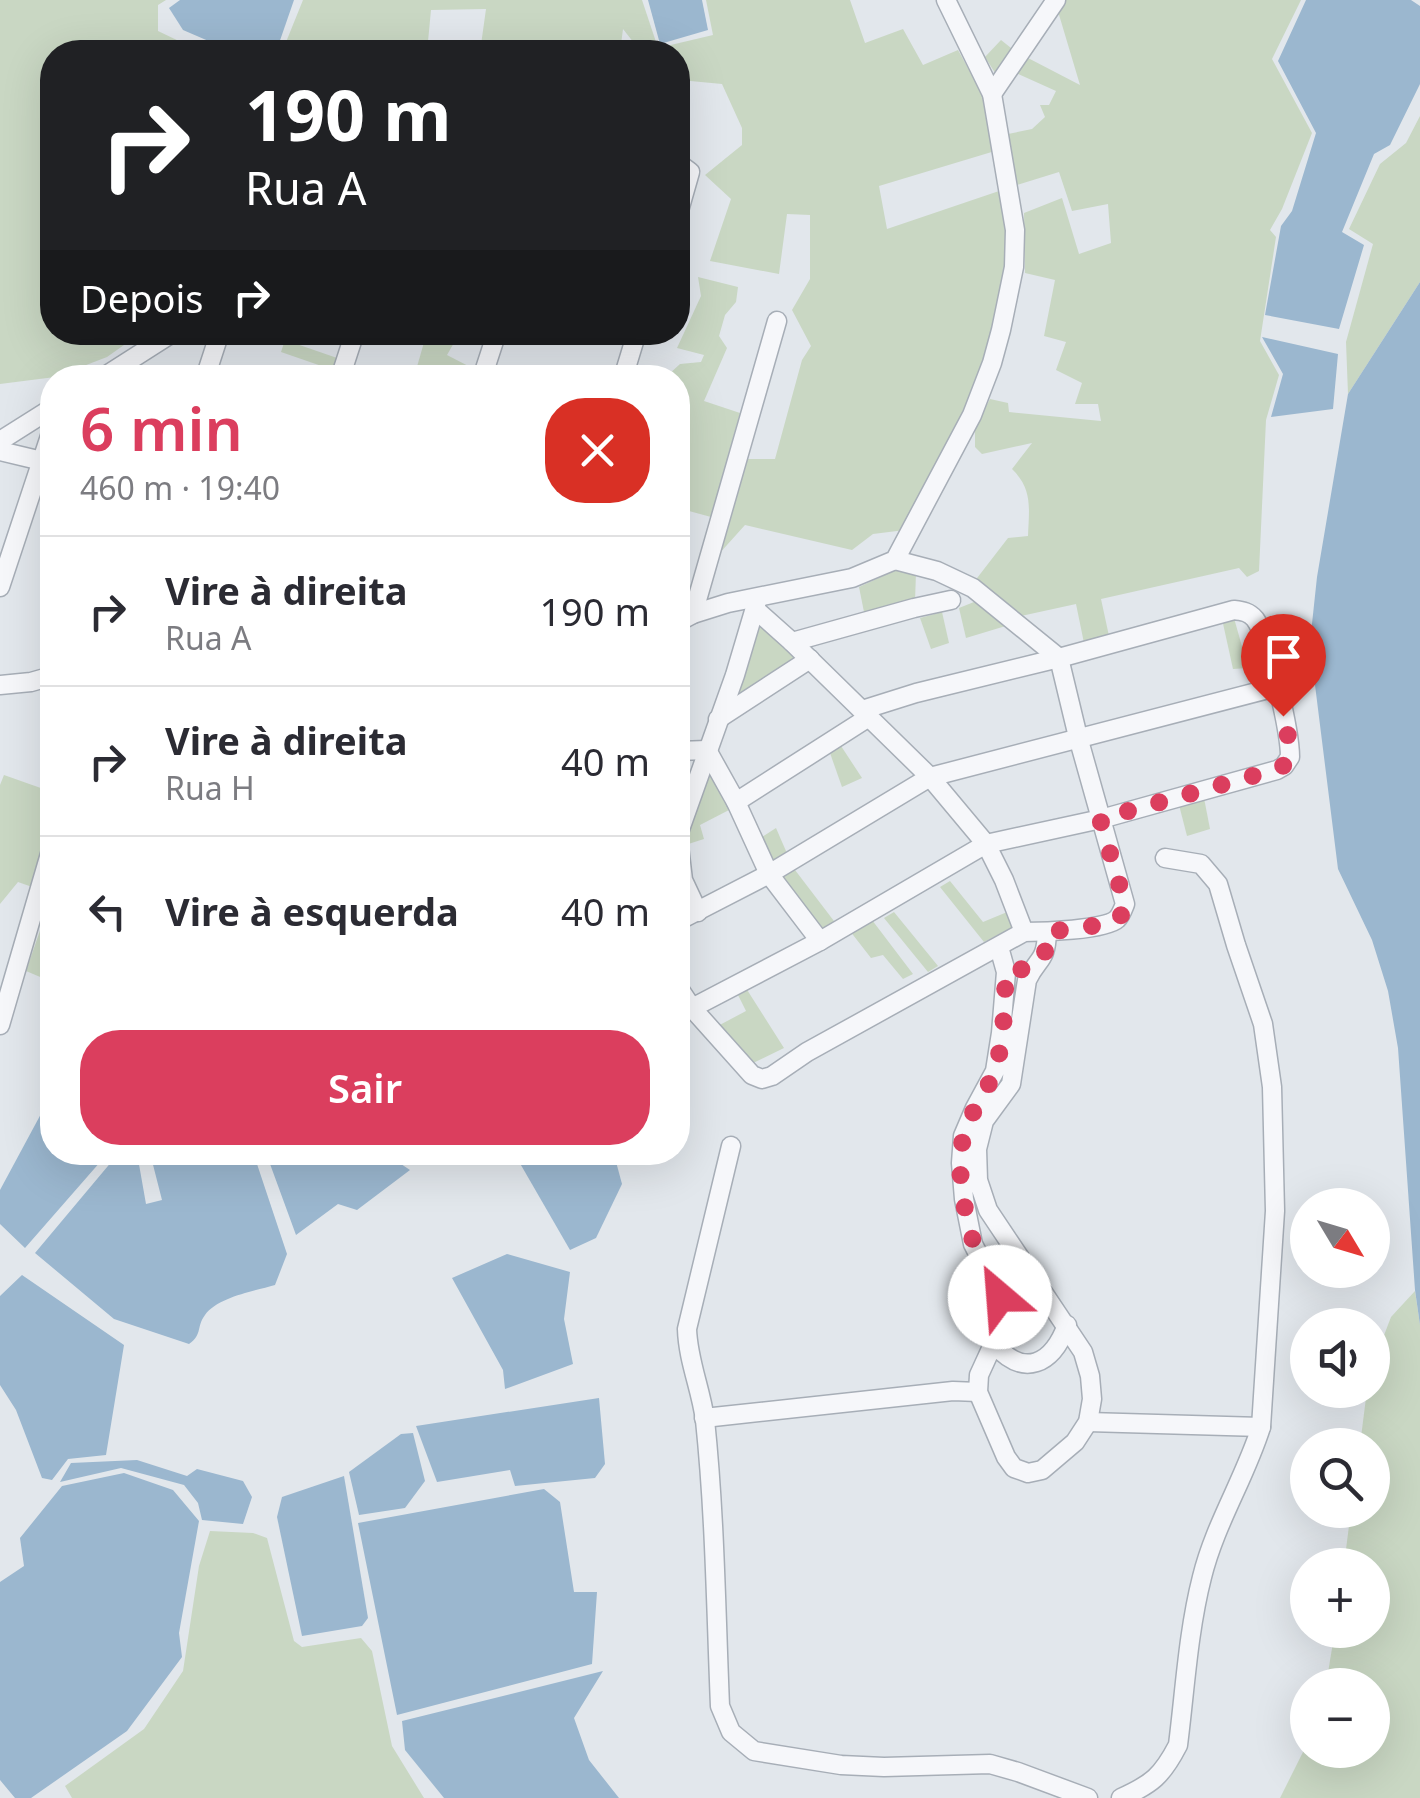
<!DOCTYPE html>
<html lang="pt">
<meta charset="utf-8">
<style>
:root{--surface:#fff;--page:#f7f7f7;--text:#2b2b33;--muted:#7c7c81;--line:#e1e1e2;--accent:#db3e5e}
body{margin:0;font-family:"Noto Sans",sans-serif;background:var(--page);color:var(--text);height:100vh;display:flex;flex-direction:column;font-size:38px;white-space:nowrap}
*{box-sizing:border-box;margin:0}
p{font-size:32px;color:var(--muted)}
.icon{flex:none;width:55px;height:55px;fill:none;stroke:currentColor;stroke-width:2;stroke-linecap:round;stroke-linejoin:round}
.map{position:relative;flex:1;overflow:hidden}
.panel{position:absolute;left:40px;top:365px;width:650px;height:800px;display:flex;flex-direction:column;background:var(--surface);border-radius:40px;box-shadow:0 10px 40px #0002}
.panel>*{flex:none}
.top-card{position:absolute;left:40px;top:40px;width:650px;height:305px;border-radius:40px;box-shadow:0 10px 40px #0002;background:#202124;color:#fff;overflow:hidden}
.needle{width:65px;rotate:128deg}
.buttons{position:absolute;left:1290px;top:1188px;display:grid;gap:20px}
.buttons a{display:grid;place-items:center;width:100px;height:100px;border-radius:50%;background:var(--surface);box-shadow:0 10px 40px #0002;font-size:50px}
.pin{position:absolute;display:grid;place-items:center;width:85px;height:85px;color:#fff;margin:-102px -42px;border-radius:50% 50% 50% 0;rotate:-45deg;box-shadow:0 0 10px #0007}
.pin .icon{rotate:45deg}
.me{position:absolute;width:110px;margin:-55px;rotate:333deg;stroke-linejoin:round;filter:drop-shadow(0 0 8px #0008)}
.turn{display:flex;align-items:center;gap:35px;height:210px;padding:0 40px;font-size:45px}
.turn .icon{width:130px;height:130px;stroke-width:2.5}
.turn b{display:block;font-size:70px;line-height:85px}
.then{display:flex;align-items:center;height:95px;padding:0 40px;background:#0003;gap:20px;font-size:38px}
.round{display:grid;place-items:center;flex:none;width:105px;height:105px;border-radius:40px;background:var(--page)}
.head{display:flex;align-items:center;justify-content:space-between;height:170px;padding:0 40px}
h1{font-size:60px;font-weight:600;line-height:75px;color:var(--accent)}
.button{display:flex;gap:20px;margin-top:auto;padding:20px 40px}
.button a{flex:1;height:115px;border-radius:40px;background:var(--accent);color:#fff;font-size:40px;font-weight:600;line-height:115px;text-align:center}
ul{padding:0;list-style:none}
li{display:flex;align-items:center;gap:30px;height:150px;padding:0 40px;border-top:2px solid var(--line)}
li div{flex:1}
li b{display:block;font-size:38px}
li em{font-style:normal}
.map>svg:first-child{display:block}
.green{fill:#c9d7c3}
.water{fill:#9bb7cf}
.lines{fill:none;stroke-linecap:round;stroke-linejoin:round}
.minor-casing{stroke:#a7aeb7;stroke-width:21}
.minor{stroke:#f6f7fa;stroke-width:18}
.route{stroke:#db3e5e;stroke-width:18;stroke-dasharray:0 32.4}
</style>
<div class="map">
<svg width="1420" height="1798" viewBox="0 0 1420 1798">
<rect width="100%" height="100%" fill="#e2e7ec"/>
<g class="green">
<polygon points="0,0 166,0 158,5 158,31 202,52 52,52 52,332 141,333 107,357 55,377 0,384"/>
<polygon points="303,0 642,0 658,48 713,35 706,0 850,0 865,43 903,29 923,65 958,50 983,95 995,151 879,186 887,229 1002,190 1010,249 988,353 956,432 905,530 873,534 852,550 745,525 718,555 745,459 775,459 802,360 811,346 792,310 810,279 810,215 787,214 779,274 710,261 731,199 705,175 742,145 742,128 722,84 680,80 684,120 678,117 678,52 641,52 623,29 620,52 480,52 486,9 431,10 427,52 282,52"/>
<path d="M1062 0H1301L1272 59 1312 133 1282 209 1270 230 1276 237 1260 341 1279 375 1266 420 1259 571 1247 577 1239 568 1101 599 1109 636 1084 643 1076 604 1021 616 974 582 1008 538 1028 536C1029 509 1033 489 1012 469L1032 443 982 454 975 447V427L990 399 1008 403 1009 412 1101 421 1098 404H1075L1082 383 1056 370 1066 342 1044 336 1055 280 1025 273 1024 213 1062 198 1079 254 1111 243 1108 204 1072 211 1059 172 1017 185 1008 134 1032 129 1045 117 1040 105H1049L1056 91 1016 73 1028 58 1080 85 1057 8Z"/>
<polygon points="1001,40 1016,52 997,76 985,57"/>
<polygon points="1420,116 1420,282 1348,394 1346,342 1373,244 1349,229 1380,164 1406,143"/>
<polygon points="698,277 738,287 736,302 725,315 719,336 727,348 704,401 740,413 711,517 678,508 678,378 632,377 636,366 667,376 680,364 701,362 704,355 677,348 701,296"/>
<polygon points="454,332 459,334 447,355 476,370 473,377 445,375 414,377 425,339 402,333"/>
<polygon points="285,340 340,359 336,371 281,352"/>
<polygon points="898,569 916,572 915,602 865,617 859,587"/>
<polygon points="979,600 1009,625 966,638 959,608"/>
<polygon points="942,612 949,643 931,649 920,618"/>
<polygon points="1234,618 1248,668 1233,669 1222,619"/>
<polygon points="765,624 800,661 730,706 754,631"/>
<polygon points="841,746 862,778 842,787 830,753"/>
<polygon points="707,762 729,810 700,825 704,839 682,846"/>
<polygon points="4,775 52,792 52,819 35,888 18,882 0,904 0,785"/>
<polygon points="1204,798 1210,829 1187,836 1179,805"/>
<polygon points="776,828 789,858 771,868 759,839"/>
<polygon points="795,870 837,925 822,933 780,878"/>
<polygon points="950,881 983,922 1012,910 1017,925 984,942 940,887"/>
<polygon points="52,896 52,982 26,971"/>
<polygon points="894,912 938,966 928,972 884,918"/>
<polygon points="872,920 913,974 903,979 883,955 871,958 850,931"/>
<polygon points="744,985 784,1048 751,1064 714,1028 746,1011 736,991"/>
<polygon points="1415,1291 1420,1325 1420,1798 1280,1798 1307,1744 1308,1750 1372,1750 1372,1685 1326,1685 1335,1630 1372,1630 1372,1565 1344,1565 1351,1510 1372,1510 1372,1445 1360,1445 1367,1390 1372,1390 1373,1364 1391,1317"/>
<polygon points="210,1531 253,1533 267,1538 294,1641 302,1647 361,1638 372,1651 392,1746 424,1798 72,1798 65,1786 144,1729 183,1671 199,1566"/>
</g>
<g class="water">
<polygon points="180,0 294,0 276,52 234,52 183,30 169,8"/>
<polygon points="648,0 702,0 708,30 660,44"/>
<polygon points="1306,0 1411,0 1420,6 1420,84 1390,145 1374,154 1342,232 1364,245 1339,329 1265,315 1281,226 1292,211 1316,133 1278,61"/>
<polygon points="1420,282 1420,1325 1415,1290 1398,1048 1388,991 1372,940 1338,869 1313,669 1311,633 1317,577 1348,394"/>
<polygon points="1262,337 1338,354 1333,409 1271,417 1283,374"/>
<polygon points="52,1045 52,1152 108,1153 25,1248 0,1224 0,1190 42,1112"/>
<path d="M253 1152 287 1254 275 1285C255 1291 218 1297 205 1315 196 1327 203 1334 189 1344L114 1319 35 1253 118 1154 137 1153 146 1204 162 1200 150 1153Z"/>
<polygon points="609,1152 615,1158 622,1184 596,1238 570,1250 514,1153"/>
<polygon points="266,1153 397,1153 398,1162 410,1170 357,1210 338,1204 296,1235"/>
<polygon points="507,1254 570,1272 564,1319 573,1364 505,1389 503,1370 452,1278"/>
<polygon points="22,1275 124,1345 106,1455 68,1459 52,1480 42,1478 16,1410 0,1385 0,1296"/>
<polygon points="599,1398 605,1464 595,1478 515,1486 510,1470 437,1482 416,1426"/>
<polygon points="413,1433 425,1481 405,1508 359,1515 349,1472 401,1434"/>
<polygon points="137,1460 187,1476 197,1469 243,1481 252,1497 243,1524 202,1520 198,1503 184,1485 121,1468 60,1482 71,1463"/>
<polygon points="124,1473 173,1490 199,1521 179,1633 182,1657 127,1731 31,1798 15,1798 0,1780 0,1582 24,1566 20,1538 62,1486"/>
<polygon points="344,1476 368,1618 362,1626 302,1636 277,1517 282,1497"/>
<polygon points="544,1489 560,1502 574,1592 597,1592 592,1664 397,1715 358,1523"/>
<polygon points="603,1671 574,1718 589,1760 619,1798 444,1798 405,1750 402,1721"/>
</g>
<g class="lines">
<g class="minor-casing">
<g id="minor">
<polyline points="992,94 1056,0"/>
<polyline points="678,163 690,172 678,214"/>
<polyline points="102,378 174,332"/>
<polyline points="205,378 220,332"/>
<polyline points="340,378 355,332"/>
<polyline points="482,378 497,332"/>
<polyline points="623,378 637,332"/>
<polyline points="0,441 52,408"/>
<polyline points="0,451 42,461"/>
<polyline points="895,560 937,571 973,588 1059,658"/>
<polyline points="0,587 52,430"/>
<polyline points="755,609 792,642 930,777 986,844 1004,880 1024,932"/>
<polyline points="693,614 777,321"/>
<polyline points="678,622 693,614 728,603 852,578 895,560 972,415 992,363 1001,330 1014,267 1015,230 992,94 946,0"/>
<polyline points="792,642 914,608 951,600"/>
<polyline points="0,685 31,682 52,676"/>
<polyline points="718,719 810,659"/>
<polyline points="678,751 707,750 736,802 769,874 820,941"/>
<polyline points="736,802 869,717"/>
<polyline points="678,835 735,675 757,601"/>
<polyline points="678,838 683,880 698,912"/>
<polyline points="678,921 769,874 930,777 1276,687"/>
<path d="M999 947 1006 972 1001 1033 995 1071 975 1108 963 1136 961 1163 964 1199 973 1244 1000 1297 1001 1327 979 1375 978 1392 1006 1457 1014 1468 1028 1473 1042 1470 1075 1442 1088 1422 1092 1399 1090 1376 1083 1352 988 1210 978 1180 977 1149 984 1121 1011 1084 1027 980C1038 957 1046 963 1047 932"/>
<path d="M678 987 692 1008 752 1075 762 1079 772 1076 807 1052 1024 932C1042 932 1105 930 1117 919 1121 915 1123 909 1125 904L1078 737 1059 658"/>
<path d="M692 1008 820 941 986 844 1101 819 1277 770 1284 766 1290 757C1290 732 1269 638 1255 619 1249 612 1243 611 1234 610L1059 658 916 693 862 710"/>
<polyline points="0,1025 52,847"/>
<path d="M731 1146 687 1329C688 1361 701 1389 705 1420 715 1515 716 1611 720 1706L731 1732 754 1751 841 1765 884 1767 990 1764 1018 1772 1088 1798"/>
<path d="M1001 1317C1015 1298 1029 1297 1050 1304"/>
<path d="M994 1344C1024 1378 1052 1365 1067 1325"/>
<polyline points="704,1418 953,1391 978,1392"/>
<polyline points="1088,1422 1261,1427"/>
<path d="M1121 1798C1152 1784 1162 1776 1178 1745 1185 1690 1188 1632 1202 1577 1215 1524 1245 1478 1261 1427L1275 1211 1272 1087 1263 1024 1236 945 1218 884 1201 864 1165 858"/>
</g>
</g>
<use href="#minor" class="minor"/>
</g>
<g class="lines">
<path class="route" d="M1000 1297C990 1280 978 1261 973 1241 964 1210 955 1167 964 1135 970 1112 986 1094 994 1072 1005 1042 1004 1004 1006 972 1038 966 1046 969 1047 932L1107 924 1120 918 1125 904 1100 819 1281 768C1296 754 1287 734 1283 716"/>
</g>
</svg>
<div class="buttons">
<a><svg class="needle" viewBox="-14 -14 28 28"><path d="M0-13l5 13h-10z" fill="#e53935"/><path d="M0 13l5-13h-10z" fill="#7c7c81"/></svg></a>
<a><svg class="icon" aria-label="sound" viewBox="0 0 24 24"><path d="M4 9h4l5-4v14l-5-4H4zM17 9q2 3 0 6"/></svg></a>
<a><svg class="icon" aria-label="search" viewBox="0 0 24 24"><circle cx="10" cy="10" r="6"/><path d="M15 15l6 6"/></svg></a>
<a>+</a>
<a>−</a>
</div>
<div class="pin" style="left:1283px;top:716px;background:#d93025"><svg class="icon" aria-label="arrive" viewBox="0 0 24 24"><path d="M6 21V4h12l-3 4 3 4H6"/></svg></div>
<svg class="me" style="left:1000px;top:1297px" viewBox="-20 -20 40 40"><circle r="19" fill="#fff"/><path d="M0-13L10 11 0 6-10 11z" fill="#db3e5e"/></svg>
<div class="top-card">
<div class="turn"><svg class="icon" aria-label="right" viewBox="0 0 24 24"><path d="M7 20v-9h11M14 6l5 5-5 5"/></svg><div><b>190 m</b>Rua A</div></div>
<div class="then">Depois<svg class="icon" aria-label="right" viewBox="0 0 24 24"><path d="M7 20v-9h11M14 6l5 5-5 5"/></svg></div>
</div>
<section class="panel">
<div class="head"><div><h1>6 min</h1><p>460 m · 19:40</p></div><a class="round" style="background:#d93025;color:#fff"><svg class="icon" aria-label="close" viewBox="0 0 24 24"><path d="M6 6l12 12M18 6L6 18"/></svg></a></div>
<ul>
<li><svg class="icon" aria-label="right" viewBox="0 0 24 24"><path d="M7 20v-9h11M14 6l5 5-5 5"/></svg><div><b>Vire à direita</b><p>Rua A</p></div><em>190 m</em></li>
<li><svg class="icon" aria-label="right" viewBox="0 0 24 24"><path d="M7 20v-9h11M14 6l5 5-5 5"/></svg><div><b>Vire à direita</b><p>Rua H</p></div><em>40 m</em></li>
<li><svg class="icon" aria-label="left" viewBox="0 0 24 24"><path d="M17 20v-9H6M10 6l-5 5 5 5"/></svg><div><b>Vire à esquerda</b></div><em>40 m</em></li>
</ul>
<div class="button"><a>Sair</a></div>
</section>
</div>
